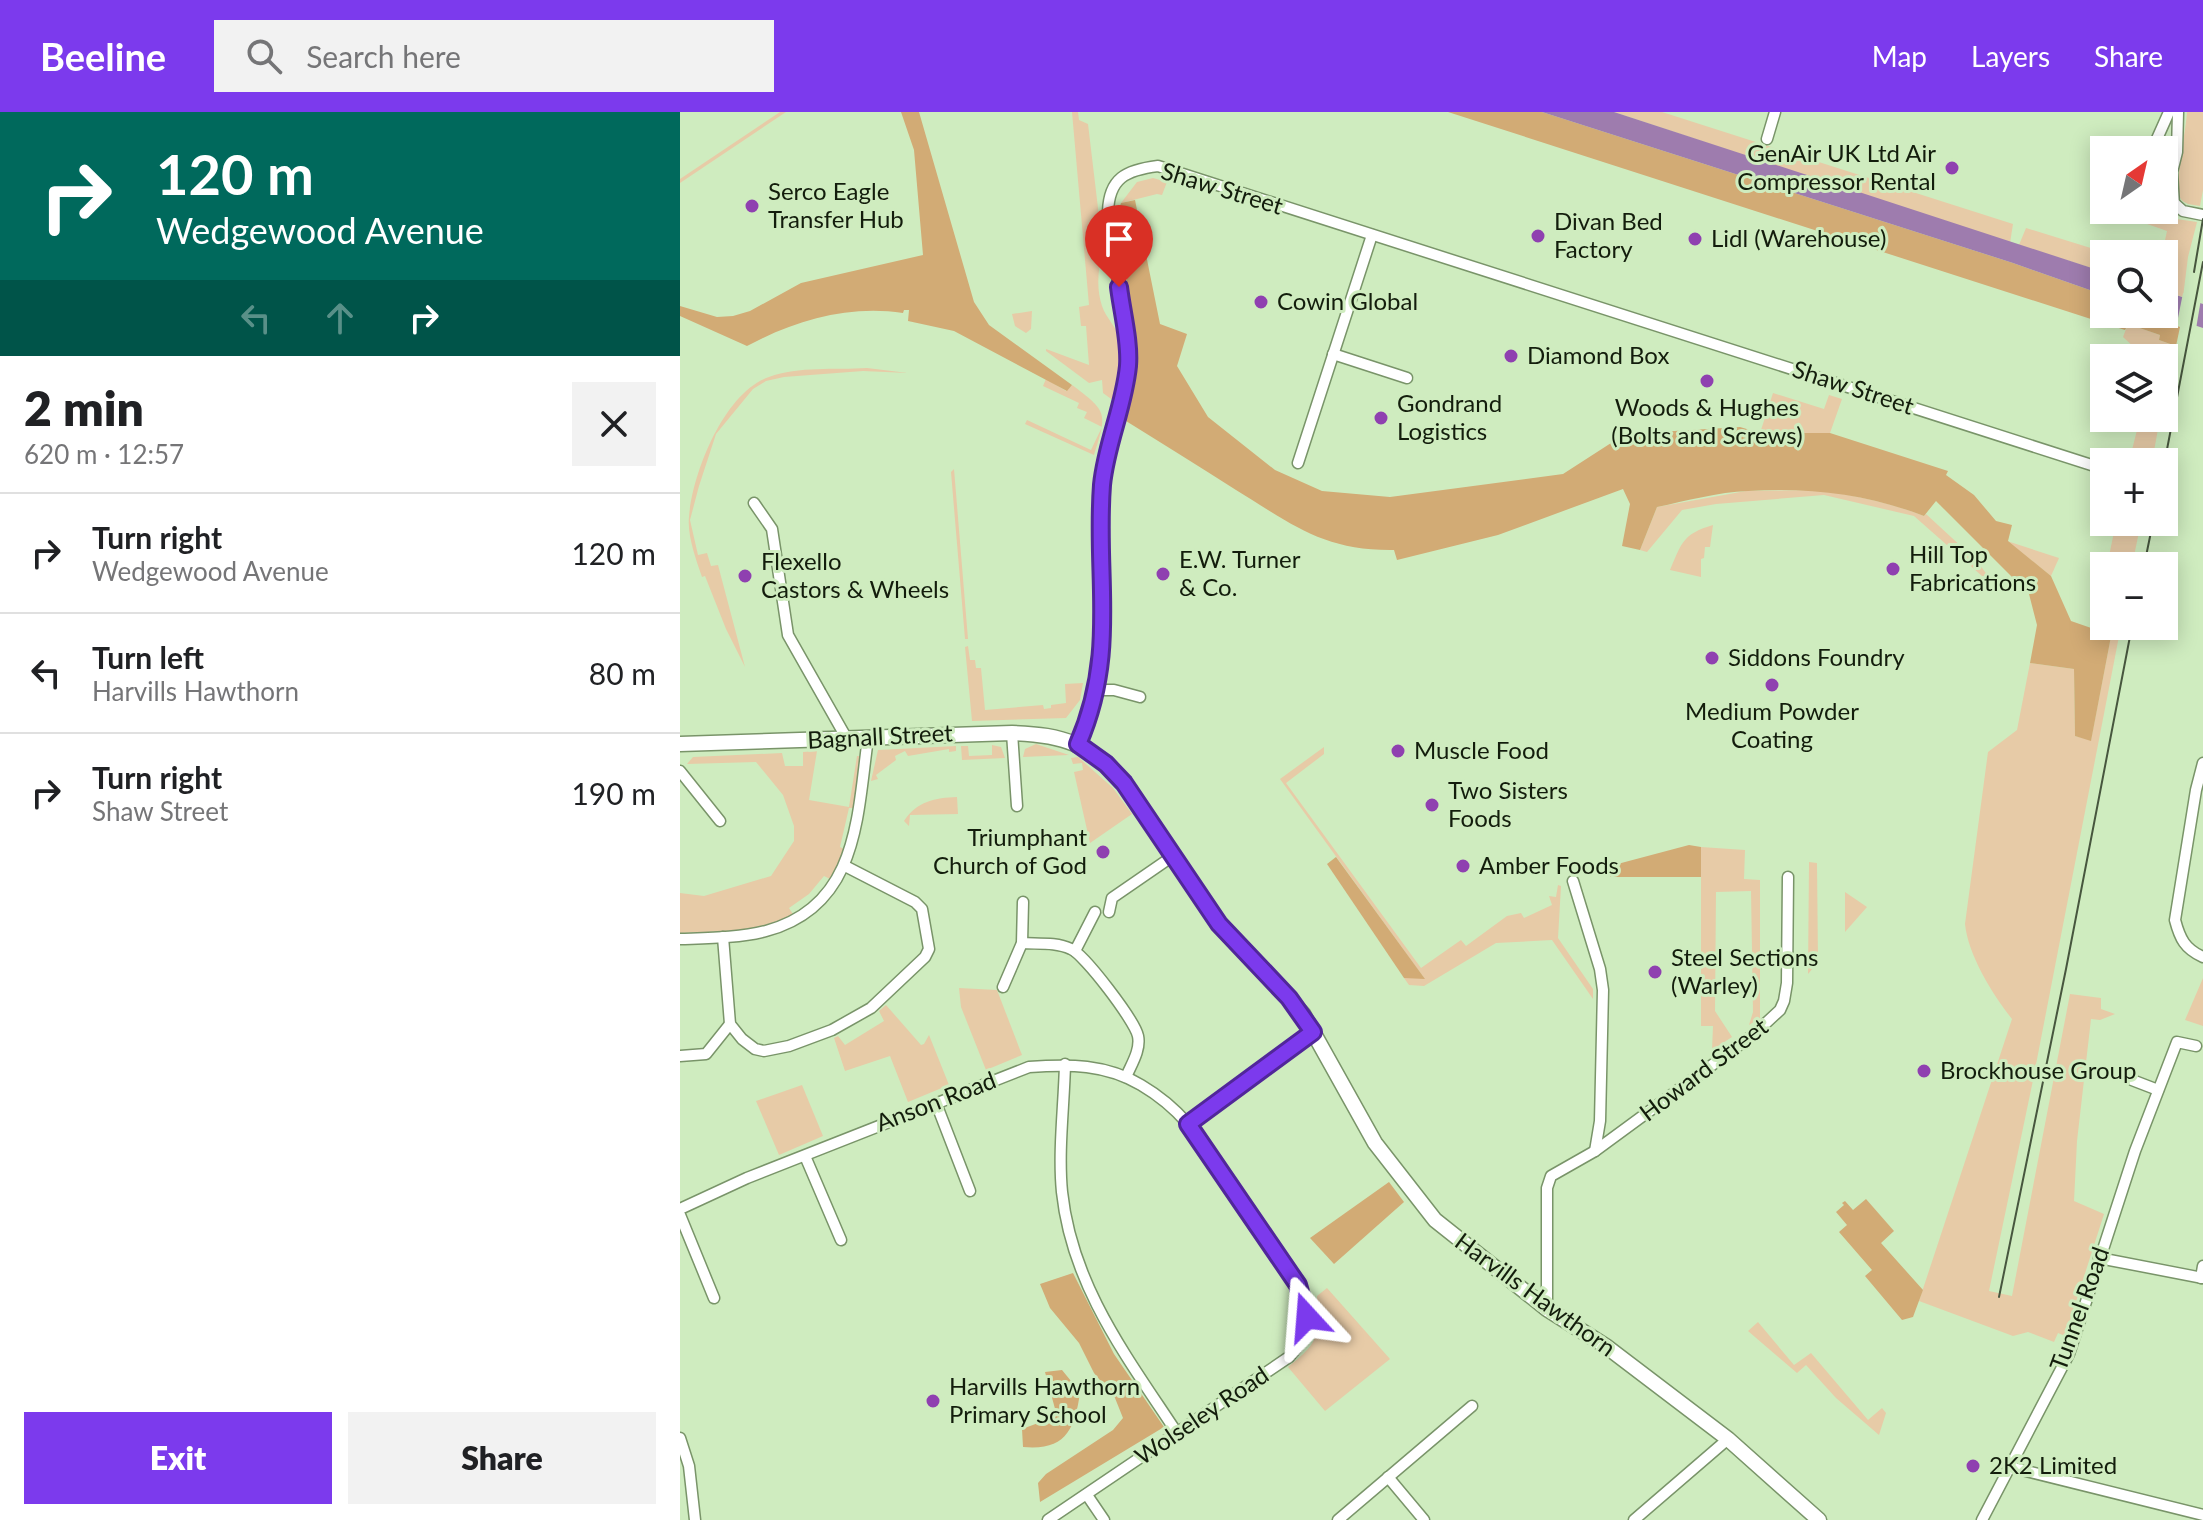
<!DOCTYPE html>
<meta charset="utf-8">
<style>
:root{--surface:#fff;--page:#f2f2f2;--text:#202124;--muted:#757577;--line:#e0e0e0;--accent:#7c3aed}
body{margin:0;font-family:Lato,sans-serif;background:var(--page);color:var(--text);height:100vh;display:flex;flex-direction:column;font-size:30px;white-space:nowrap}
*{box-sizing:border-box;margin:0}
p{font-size:26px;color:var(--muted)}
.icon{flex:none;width:44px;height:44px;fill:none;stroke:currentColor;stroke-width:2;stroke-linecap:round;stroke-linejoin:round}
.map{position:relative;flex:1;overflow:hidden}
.sheet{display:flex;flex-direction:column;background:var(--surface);width:680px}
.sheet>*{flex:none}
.guide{background:#00695c;color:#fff;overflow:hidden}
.needle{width:52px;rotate:34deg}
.tools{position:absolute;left:1410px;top:24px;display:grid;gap:16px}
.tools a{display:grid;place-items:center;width:88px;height:88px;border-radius:0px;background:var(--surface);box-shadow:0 4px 20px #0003;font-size:40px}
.pin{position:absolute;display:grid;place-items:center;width:68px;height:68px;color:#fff;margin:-82px -34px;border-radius:50% 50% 50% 0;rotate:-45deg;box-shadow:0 0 8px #0007}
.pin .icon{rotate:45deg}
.me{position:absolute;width:88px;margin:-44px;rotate:341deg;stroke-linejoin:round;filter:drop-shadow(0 0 6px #0008)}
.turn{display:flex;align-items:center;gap:28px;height:168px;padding:0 24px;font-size:36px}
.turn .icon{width:104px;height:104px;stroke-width:2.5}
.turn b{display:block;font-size:56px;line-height:68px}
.lanes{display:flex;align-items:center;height:76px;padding:0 24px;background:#0003;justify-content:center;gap:40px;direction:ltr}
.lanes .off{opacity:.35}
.round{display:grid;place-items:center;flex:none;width:84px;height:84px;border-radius:0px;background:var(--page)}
.head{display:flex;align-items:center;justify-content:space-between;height:136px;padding:0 24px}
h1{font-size:48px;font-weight:800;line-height:60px}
.action{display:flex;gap:16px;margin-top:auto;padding:16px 24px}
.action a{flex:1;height:92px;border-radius:0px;background:var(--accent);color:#fff;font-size:32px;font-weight:800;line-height:92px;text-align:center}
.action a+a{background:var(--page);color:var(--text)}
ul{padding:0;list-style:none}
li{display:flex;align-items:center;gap:24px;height:120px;padding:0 24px;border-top:2px solid var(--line)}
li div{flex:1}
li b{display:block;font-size:30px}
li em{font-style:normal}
header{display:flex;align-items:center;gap:48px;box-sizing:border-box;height:112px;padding:0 40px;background:var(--accent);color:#fff}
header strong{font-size:38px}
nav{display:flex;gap:44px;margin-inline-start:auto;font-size:28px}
.search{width:560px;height:72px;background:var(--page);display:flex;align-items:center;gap:20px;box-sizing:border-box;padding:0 28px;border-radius:0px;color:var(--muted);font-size:30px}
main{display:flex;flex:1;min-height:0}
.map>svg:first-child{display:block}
.green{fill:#e7cba7}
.forest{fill:#d2ab75}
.water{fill:#9e7cae}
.pier{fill:#cfecbf}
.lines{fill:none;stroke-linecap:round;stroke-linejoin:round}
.street-casing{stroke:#799469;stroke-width:13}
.secondary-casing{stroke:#799469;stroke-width:17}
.street{stroke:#fff;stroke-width:10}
.secondary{stroke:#fff;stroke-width:14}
.tram{stroke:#47563e;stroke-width:2}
.route-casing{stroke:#51269a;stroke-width:20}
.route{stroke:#7c3aed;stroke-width:14}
.poi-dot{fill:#8f40b0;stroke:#cfecbf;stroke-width:3}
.labels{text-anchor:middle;stroke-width:6;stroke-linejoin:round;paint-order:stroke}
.poi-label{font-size:24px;fill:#131d0c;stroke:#cfecbf;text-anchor:start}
.street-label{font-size:24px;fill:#131d0c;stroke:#cfecbf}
</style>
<header>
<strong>Beeline</strong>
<div class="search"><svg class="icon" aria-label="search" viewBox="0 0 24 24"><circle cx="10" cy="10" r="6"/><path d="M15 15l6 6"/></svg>Search here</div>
<nav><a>Map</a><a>Layers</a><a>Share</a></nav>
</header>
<main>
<section class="sheet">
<div class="guide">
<div class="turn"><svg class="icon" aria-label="right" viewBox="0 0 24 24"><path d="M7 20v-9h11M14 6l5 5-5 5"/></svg><div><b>120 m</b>Wedgewood Avenue</div></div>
<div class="lanes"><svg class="icon off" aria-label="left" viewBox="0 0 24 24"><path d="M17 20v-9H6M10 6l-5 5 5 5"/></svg><svg class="icon off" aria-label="ahead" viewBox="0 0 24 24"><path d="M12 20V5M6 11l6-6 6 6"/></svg><svg class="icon" aria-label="right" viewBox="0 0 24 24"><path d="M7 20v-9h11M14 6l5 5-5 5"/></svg></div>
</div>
<div class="head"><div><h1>2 min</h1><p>620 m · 12:57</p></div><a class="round"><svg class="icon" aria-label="close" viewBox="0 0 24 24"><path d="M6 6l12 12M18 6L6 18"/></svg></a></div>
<ul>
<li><svg class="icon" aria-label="right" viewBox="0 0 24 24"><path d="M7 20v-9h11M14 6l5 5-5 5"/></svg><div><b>Turn right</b><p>Wedgewood Avenue</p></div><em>120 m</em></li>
<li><svg class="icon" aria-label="left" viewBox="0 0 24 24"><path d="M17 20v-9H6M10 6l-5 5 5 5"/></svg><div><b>Turn left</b><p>Harvills Hawthorn</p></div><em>80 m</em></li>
<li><svg class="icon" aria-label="right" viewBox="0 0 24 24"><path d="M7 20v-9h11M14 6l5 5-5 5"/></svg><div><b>Turn right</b><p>Shaw Street</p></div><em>190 m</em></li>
</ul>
<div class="action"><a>Exit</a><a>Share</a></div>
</section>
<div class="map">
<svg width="1523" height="1408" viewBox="0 0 1523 1408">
<rect width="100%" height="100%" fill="#cfecbf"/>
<g class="green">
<polygon points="100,0 106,0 0,71 0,67"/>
<path d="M392 0H398L399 8 408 12 423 138C418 156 416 176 422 194 426 206 437 216 441 228 447 245 443 275 434 289L423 281 422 268 409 271 366 239V237L409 253 406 214H401L399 195 409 193Z"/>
<polygon points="934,0 982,0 1333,112 1330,131"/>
<path d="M1507 0H1523V78L1520 94 1508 92C1503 89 1501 89 1499 83 1495 72 1506 18 1507 0Z"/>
<polygon points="473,66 487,70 482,83 477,82 441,91 457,70"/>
<polygon points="1449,100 1517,110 1508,145 1503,185 1484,179 1482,142 1487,119 1453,107"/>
<polygon points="1346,116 1430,142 1424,142 1424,160 1339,133"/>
<polygon points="352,199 351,217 346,221 335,214 332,202"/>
<polygon points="1448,212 1480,223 1479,228 1496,234 1484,287 1484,246 1466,246 1443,225"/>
<path d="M187 256 228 261 183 259 104 265 86 269 73 277 36 322 19 374 10 408 18 443 27 441 31 454 38 453 65 555 46 517 25 464 22 465C16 447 7 423 9 405 12 362 44 280 89 265 119 254 155 258 187 256Z"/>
<path d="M366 267 386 279 392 273C427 299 428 301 414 343L345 312 347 308 411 338 422 315 404 306 407 300 397 296 399 291 363 274Z"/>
<polygon points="1093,281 1144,297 1149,283 1162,287 1150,321 1080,321"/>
<polygon points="1460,306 1480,306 1472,350 1449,350"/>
<polygon points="274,357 288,527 285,527 271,360"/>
<path d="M1140 378C1176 384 1209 390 1244 404L1246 402 1297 449 1308 464H1302L1234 404 1144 383 1036 392 1002 398 967 440 960 438 977 395 1066 379Z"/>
<polygon points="1436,410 1461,410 1452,454 1427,454"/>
<path d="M1033 413 1030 435H1025L1024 446 1021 447V465L990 458C1002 430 1003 422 1033 413Z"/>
<polygon points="1327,429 1379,446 1371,464"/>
<path d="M1433 514H1441L1352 973 1309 1179 1332 1184 1390 882 1421 886V897L1435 902 1420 908 1411 907 1397 1029 1394 1089 1424 1102 1385 1224 1378 1221 1374 1230 1348 1220 1333 1224 1239 1189 1332 907C1313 883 1288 843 1285 812L1308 640 1337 618 1350 551 1394 557 1395 624 1411 628Z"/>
<polygon points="288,534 290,548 295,548 296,556 301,556 305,598 363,593 364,597 371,596 371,593 386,591 385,572 403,571 400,588 386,606 292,609 285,535"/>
<polygon points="356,632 389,643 343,645 345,637"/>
<polygon points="312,633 321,635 325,646 282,648 281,634 288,634 289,644 312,643"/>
<polygon points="276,634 276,639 269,640 269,637 228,644 225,639 215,644 216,648 196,663 198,667 191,669 198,638"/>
<polygon points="644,635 644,642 606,671 741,856 781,828 786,834 827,804 841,801 844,806 872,793 869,784 876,785 878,773 881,774 878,826 913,877 913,887 872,828 816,831 744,874 729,873 724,866 744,866 600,667"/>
<path d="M137 639 129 688 169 695 177 644H180L173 696H169L160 735 166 738 150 767 144 764 129 782 109 796 113 802C78 821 38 819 0 821V781L24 784 91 764 114 729V714L103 683 76 650 7 652 13 645 102 641 105 654H123V640Z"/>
<polygon points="398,645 433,676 452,702 410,731 394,660 403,658 402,651 393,652 391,646"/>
<path d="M277 685 278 702 230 703 229 714 224 709C237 689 255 686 277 685Z"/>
<polygon points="1021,735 1065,738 1064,767 1080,768 1080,906 1069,913 1073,900 1071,779 1036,780 1035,899 1052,925 1032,938 1033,914 1021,914"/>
<polygon points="1129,750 1137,751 1138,850 1128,862"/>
<polygon points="1165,780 1187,795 1165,820"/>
<polygon points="1523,866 1523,914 1505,908"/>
<polygon points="279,876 317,878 342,943 306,958 281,895"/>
<polygon points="206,893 241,933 244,932 249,923 269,973 228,990 210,944 165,959 154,926 158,924 165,933 204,909 199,899"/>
<polygon points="122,973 143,1024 99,1043 76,989"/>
<path d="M647 1176 710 1247 645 1299 608 1255C642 1228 637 1225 637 1184Z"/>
<polygon points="1078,1210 1114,1253 1131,1241 1188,1308 1202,1296 1206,1301 1199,1323 1156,1286 1126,1253 1117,1261 1068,1219"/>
</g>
<g class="forest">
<path d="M221 0H239L294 190 309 213 392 273 387 279 274 219 228 209 229 198H224L223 201C168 193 116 208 67 234L0 204V194L37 205 53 204 70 199 121 171 243 143 234 38Z"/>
<polygon points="768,0 862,0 1333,151 1424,183 1424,202 1481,202 1498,208 1497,214 1500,215 1496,234 1479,228 1480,223 1448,212 1445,218"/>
<path d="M455 88 480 212 507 222 497 254 528 305 595 358 642 379 710 385 883 362 945 322 1060 315 1080 321H1150L1268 359 1266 363 1294 383 1316 409 1332 413 1328 429 1371 464 1391 509 1414 517 1424 469V514H1433L1411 629 1395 624 1394 557 1350 551 1357 513 1349 482 1256 389 1244 404C1187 382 1129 375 1068 379 1038 380 1006 389 977 395L960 438 942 434 950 392 943 377 818 423 717 448 714 438C644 439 613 413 556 378 520 355 483 332 446 309L456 253 439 97 441 91Z"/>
<polygon points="1009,733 1021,735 1021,765 930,765 930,754"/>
<polygon points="656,745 745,867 724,866 647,752"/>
<polygon points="709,1070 724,1090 654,1152 630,1126"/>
<polygon points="1186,1087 1214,1119 1201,1131 1243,1178 1233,1205 1222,1208 1185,1164 1192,1158 1159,1120 1167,1113 1156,1100 1164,1093 1162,1091 1165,1089 1173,1098"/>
<polygon points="393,1161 434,1242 484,1315 360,1390 358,1371 366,1362 433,1318 443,1306 435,1286 414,1261 399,1231 370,1196 360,1172"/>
<path d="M382 1258 400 1280C395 1318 385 1339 343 1335L342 1317 377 1304 365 1260Z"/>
</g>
<g class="water">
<polygon points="862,0 934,0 1424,160 1424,183 1333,151"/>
<polygon points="1484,179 1523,192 1523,216 1481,202 1484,202"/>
</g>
<polygon class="pier" points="1503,181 1521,187 1516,217 1497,211"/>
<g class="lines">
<g class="street-casing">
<g id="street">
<polyline points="1087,27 1095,0"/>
<polyline points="1472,38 1489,0"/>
<polyline points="1484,82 1503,99 1523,103"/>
<polyline points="1494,93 1492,60 1497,40 1498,0"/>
<polyline points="653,242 727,266"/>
<polyline points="618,351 692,123"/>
<polyline points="74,391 92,417 108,523 167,627"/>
<polyline points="417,578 434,578 460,585"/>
<polyline points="332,621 337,694"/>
<path d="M398 632C435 548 419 466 422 378 424 334 445 295 448 252 449 238 445 223 443 210 439 173 433 137 428 100 429 66 446 58 478 54L1424 357"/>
<path d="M1523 651 1516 678 1495 808C1500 827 1505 837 1523 845"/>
<polyline points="0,659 40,709"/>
<polyline points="893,769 920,857 923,878 920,1009 915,1039"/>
<polyline points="429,800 432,786 493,744"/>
<polyline points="43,825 50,912 62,927 75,937 84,939 109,934 152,918 191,896 245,845 249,837 242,797 235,790 165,754"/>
<path d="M0 827C28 826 59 826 86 819 179 794 177 704 188 626"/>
<path d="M342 831C358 832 376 830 391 837 404 842 455 909 458 924 461 938 451 953 446 965"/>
<polyline points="395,839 415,800"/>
<polyline points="323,875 342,831 343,790"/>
<polyline points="0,944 26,942 50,912"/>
<path d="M385 952C384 994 378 1039 382 1080 392 1174 447 1245 497 1321"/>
<polyline points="1452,968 1478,978"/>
<polyline points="256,991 290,1079"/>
<polyline points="508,1012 633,920"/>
<polyline points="125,1044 161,1128"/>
<path d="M0 1097 67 1066 349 955C389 952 426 952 461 973 478 983 495 997 508 1012 524 1030 536 1052 549 1072 571 1104 623 1165 627 1201 629 1219 620 1232 609 1245L368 1408"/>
<polyline points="0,1103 34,1186"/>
<polyline points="1419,1146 1523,1166"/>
<polyline points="1521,1166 1523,1154"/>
<polyline points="867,1197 867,1076 871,1064 915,1039 1073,923 1100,898 1104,889 1107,871 1108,765"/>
<polyline points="0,1326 9,1354 15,1408"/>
<polyline points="1330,1355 1523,1403"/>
<polyline points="708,1365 744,1408"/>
<polyline points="407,1383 424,1408"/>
<polyline points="658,1408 792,1294"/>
<polyline points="954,1408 1048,1327"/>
<polyline points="1302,1408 1389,1242 1455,1039 1497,930 1516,934"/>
</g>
</g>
<g class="secondary-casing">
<path id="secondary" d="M0 632 332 621C386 623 406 631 444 671L539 812 623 902 695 1031 755 1108 867 1197 927 1235 1048 1327 1139 1408"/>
</g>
<use href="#street" class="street"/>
<use href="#secondary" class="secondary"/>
<g class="tram">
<polyline points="1514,160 1523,107"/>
<polyline points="1484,353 1523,150"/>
<polyline points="1464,454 1473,410"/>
<polyline points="1319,1185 1386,857 1452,514"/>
</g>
</g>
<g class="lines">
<g class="route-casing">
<path id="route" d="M439 175C442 200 450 229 448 254 444 295 426 332 422 373 415 466 438 540 398 632L426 652 444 671 539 812 609 886 633 920 508 1012 618 1173 627 1205"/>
</g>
<use href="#route" class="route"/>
</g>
<g class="poi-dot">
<circle cx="1272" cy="56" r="8"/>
<circle cx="72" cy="94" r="8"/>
<circle cx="858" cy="124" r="8"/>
<circle cx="1015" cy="127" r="8"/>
<circle cx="581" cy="190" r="8"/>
<circle cx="831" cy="244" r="8"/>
<circle cx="1027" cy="269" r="8"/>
<circle cx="701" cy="306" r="8"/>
<circle cx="1213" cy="457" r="8"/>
<circle cx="483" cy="462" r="8"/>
<circle cx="65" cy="464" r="8"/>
<circle cx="1032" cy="546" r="8"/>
<circle cx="1092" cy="573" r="8"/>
<circle cx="718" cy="639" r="8"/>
<circle cx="752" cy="693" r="8"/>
<circle cx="423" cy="740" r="8"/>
<circle cx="783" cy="754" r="8"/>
<circle cx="975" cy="860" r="8"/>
<circle cx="1244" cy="959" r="8"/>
<circle cx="253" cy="1289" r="8"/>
<circle cx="1293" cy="1354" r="8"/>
</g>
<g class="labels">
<g class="poi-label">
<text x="1256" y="50" text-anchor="end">GenAir UK Ltd Air<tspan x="1256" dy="28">Compressor Rental</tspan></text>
<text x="88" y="88">Serco Eagle<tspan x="88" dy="28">Transfer Hub</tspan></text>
<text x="874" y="118">Divan Bed<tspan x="874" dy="28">Factory</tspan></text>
<text x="1031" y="135">Lidl (Warehouse)</text>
<text x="597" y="198">Cowin Global</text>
<text x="847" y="252">Diamond Box</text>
<text x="717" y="300">Gondrand<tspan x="717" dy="28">Logistics</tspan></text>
<text x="1027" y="304" text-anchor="middle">Woods &amp; Hughes<tspan x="1027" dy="28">(Bolts and Screws)</tspan></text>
<text x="1229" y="451">Hill Top<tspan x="1229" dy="28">Fabrications</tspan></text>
<text x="499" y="456">E.W. Turner<tspan x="499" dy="28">&amp; Co.</tspan></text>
<text x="81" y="458">Flexello<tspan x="81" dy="28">Castors &amp; Wheels</tspan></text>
<text x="1048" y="554">Siddons Foundry</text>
<text x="1092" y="608" text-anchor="middle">Medium Powder<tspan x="1092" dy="28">Coating</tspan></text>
<text x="734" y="647">Muscle Food</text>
<text x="768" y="687">Two Sisters<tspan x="768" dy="28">Foods</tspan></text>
<text x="407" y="734" text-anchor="end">Triumphant<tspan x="407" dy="28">Church of God</tspan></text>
<text x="799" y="762">Amber Foods</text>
<text x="991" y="854">Steel Sections<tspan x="991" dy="28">(Warley)</tspan></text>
<text x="1260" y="967">Brockhouse Group</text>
<text x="269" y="1283">Harvills Hawthorn<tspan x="269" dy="28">Primary School</tspan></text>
<text x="1309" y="1362">2K2 Limited</text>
</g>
<g class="street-label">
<text transform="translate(542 77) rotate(17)" y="8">Shaw Street</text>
<text transform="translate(1173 276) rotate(18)" y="8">Shaw Street</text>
<text transform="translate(200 625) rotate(-3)" y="8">Bagnall Street</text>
<text transform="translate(1024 958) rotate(-37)" y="8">Howard Street</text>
<text transform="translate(256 990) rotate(-21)" y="8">Anson Road</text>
<text transform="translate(855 1183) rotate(36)" y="8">Harvills Hawthorn</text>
<text transform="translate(1400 1197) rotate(-70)" y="8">Tunnel Road</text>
<text transform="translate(522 1304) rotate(-34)" y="8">Wolseley Road</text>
</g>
</g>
</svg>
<div class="tools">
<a><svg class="needle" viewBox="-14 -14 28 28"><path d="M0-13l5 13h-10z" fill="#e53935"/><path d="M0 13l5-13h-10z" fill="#757577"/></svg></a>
<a><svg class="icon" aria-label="search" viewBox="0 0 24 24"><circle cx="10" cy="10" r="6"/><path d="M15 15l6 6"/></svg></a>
<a><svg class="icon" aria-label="layers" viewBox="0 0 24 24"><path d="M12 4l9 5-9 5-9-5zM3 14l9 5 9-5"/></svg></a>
<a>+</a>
<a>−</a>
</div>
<div class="pin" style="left:439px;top:175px;background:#d93025"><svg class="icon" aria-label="arrive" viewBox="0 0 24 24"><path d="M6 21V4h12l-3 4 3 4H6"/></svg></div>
<svg class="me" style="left:627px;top:1205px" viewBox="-20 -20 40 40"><path d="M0-17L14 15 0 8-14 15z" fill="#7c3aed" stroke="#fff" stroke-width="4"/></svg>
</div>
</main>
